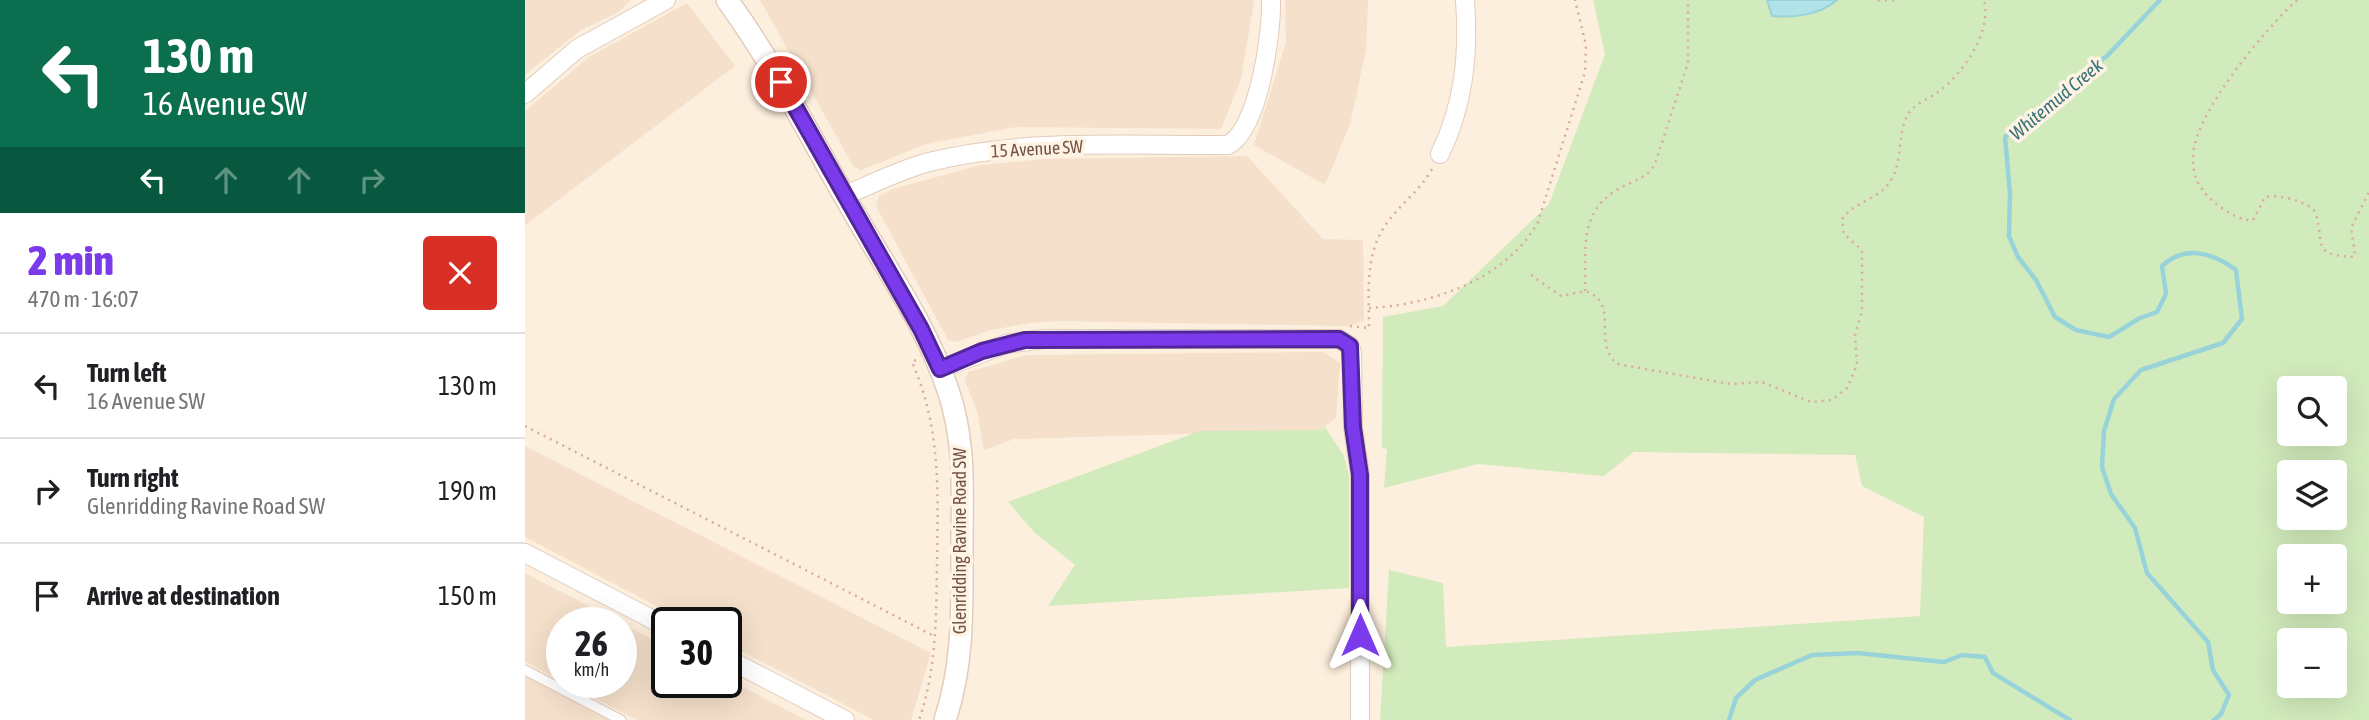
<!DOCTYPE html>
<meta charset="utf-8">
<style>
:root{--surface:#fff;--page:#f6f6f6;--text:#202124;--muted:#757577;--line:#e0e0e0;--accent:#7c3aed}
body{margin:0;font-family:"Asap Condensed",sans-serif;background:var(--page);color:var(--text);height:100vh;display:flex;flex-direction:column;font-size:26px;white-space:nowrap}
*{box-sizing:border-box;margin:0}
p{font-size:23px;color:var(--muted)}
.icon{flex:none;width:38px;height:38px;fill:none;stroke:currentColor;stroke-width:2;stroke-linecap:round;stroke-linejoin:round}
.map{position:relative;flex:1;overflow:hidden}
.panel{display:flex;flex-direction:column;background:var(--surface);width:525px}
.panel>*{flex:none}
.banner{background:#0b6e4f;color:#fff;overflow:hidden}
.tools{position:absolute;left:1752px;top:376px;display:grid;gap:14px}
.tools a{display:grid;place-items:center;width:70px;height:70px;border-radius:7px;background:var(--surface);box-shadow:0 7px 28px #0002;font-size:35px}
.speed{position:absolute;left:21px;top:607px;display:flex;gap:14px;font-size:35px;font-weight:700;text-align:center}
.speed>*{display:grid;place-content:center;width:91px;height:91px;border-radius:50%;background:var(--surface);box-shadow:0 7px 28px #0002;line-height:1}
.speed small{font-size:18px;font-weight:400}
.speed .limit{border:4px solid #111;border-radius:10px;background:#fff;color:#111}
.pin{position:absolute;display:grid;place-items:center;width:60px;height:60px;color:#fff;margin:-30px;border:4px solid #fff;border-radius:50%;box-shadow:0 2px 7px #0007}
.me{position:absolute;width:77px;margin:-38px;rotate:0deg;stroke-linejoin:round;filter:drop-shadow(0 0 5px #0008)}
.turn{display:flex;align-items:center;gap:24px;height:147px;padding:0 28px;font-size:32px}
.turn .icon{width:91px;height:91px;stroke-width:2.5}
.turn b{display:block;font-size:49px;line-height:60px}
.lanes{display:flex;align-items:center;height:66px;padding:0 28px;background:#0003;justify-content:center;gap:35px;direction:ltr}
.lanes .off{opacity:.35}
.round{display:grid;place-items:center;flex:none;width:74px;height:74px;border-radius:7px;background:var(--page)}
.head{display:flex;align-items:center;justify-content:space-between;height:119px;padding:0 28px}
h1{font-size:42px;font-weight:800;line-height:52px;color:var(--accent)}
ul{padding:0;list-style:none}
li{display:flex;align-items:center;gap:21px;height:105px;padding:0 28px;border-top:2px solid var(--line)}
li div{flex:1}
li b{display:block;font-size:26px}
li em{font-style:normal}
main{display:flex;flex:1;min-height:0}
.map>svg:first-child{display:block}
.residential{fill:#f5e0cb}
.green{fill:#d2ebbc;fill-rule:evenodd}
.water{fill:#b1e2e7;stroke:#97d3d9;stroke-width:2}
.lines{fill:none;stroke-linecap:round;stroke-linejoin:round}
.stream{stroke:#97d3d9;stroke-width:4.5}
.service-casing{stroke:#e3ccbc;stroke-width:11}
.minor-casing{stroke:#e3ccbc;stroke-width:20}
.tertiary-casing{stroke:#e3ccbc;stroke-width:24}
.path{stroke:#d8ac97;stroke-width:2.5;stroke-dasharray:2 5;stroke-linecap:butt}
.service{stroke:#fff;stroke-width:9}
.minor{stroke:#fff;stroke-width:18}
.tertiary{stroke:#fff;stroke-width:21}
.route-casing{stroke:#51269a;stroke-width:18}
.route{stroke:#7c3aed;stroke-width:12}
.labels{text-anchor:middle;stroke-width:7;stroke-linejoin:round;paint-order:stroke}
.street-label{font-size:18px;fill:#735345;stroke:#fff3e4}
.water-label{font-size:19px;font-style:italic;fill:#39737b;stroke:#fff3e4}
</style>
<main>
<section class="panel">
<div class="banner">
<div class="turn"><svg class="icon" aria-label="left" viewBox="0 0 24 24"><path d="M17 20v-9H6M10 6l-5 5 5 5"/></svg><div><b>130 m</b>16 Avenue SW</div></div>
<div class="lanes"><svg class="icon" aria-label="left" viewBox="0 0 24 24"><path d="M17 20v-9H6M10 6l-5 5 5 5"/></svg><svg class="icon off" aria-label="ahead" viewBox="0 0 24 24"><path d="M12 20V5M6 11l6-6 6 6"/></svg><svg class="icon off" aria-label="ahead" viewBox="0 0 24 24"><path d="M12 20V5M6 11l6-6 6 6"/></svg><svg class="icon off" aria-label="right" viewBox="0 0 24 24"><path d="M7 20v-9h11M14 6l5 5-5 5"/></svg></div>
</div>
<div class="head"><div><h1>2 min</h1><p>470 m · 16:07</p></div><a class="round" style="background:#d93025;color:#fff"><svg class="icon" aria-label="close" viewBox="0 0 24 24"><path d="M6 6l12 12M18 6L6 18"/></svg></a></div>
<ul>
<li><svg class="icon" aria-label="left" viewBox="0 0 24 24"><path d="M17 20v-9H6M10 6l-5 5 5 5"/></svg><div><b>Turn left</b><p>16 Avenue SW</p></div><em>130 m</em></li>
<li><svg class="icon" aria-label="right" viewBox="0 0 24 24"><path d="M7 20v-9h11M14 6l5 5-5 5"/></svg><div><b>Turn right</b><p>Glenridding Ravine Road SW</p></div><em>190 m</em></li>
<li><svg class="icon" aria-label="arrive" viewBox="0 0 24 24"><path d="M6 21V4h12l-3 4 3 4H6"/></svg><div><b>Arrive at destination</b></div><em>150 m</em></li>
</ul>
</section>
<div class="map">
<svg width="1844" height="720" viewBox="0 0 1844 720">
<rect width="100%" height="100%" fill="#fdefdd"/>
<g class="residential">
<polygon points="0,0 106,0 92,13 56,30 0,75"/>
<polygon points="235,0 729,0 729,3 716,79 696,129 491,127 401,144 336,170 328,166"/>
<polygon points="760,0 843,0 841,50 825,124 800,185 729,145 761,42"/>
<polygon points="162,3 210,66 0,225 0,111 64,57"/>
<polygon points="722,156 798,239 838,240 839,320 825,326 532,321 505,323 466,330 431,342 423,340 351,206 354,196 368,189 455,165 520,159"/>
<polygon points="798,352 815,363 811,418 795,430 489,439 459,450 452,411 440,381 443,372 501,355"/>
<polygon points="0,446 406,653 386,720 349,720 201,643 201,623 164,623 0,537"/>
<polygon points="0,573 96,623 37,623 37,681 0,662"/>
<polygon points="96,623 142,647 142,682 201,682 201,678 281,720 112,720 40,683 96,682"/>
<polygon points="0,675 86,720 0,720"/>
</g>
<g class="green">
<path d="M1068 0H1844V720H855L864 570 918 583 921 647 1395 616 1399 517 1337 486 1330 455 1109 452 1079 476 953 464 859 488 862 449 857 448 858 317 918 306 1024 204 1080 54ZM1764 388H1810V434H1764ZM1764 472H1810V518H1764ZM1764 556H1810V602H1764ZM1764 640H1810V686H1764Z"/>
<polygon points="800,427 819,456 824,476 824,588 523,606 550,565 510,533 483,502 675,431 795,430"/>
</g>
<path class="water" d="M1242 0H1312C1295 15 1269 18 1247 16Z"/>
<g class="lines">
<g class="stream">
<path d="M1635 0 1582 56 1541 85 1480 137 1485 193 1484 236 1493 257 1511 280 1530 317 1551 330 1584 337 1615 318 1632 312 1641 294 1637 266C1660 244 1688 253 1711 270L1717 319 1698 343 1616 370 1589 399 1579 431 1577 467 1586 494 1610 528 1622 573 1683 642 1688 670 1704 695 1696 714 1689 720"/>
<polyline points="1204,720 1211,698 1230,680 1287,655 1332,653 1419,662 1437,655 1460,657 1468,673 1545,720"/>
</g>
<g class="service-casing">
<polyline id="service" points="0,670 96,720"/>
</g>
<g class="minor-casing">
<g id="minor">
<polyline points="0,94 52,49 141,0"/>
<path d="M915 154C939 104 944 55 940 0"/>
<path d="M319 196C346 184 375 170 404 162 501 138 604 146 703 145 734 129 747 33 746 0"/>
<polyline points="415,369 481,344 518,339 814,339 825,346 827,353 828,427 835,475 835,720"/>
<polyline points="0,553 142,627"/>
<polyline points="201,658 320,720"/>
</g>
</g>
<g class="tertiary-casing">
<path id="tertiary" d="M202 0C249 64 284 135 324 204 358 264 401 324 423 390 441 442 437 494 437 547 437 606 439 664 420 720"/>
</g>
<g class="path">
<polyline points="1353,0 1371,0"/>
<path d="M1772 0C1741 28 1669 114 1668 156 1667 177 1675 190 1690 203 1699 210 1717 222 1728 220L1740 197C1751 194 1786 201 1791 214 1800 244 1785 255 1829 257L1830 254 1826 228 1844 192"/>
<path d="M1006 275 1036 296 1060 291C1096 302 1066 340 1092 364L1205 384 1237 382 1286 402 1307 400 1322 388 1332 365 1330 335 1337 311V250L1319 234 1317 219C1329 202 1352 200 1364 183 1378 165 1372 136 1382 116 1387 105 1403 99 1412 93 1438 74 1467 32 1459 0"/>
<path d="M1060 291C1061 246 1053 209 1099 186 1111 180 1123 177 1130 164L1163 63V0"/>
<path d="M844 308C906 305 982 279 1013 222L1060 72 1061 45 1050 0"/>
<path d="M825 326 844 328C844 291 839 250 865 219 879 201 896 189 907 169"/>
<path d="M391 360 387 362C416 427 413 492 412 562 411 616 412 668 394 720"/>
<polyline points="0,426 411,637"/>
</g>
<use href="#service" class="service"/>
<use href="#minor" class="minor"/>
<use href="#tertiary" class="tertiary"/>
</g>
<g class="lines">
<g class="route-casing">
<polyline id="route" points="256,82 396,329 415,369 457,351 500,340 814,339 825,346 828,427 835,475 835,635"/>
</g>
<use href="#route" class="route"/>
</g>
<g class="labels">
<g class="street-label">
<text transform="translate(512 149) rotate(-3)" y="6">15 Avenue SW</text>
<text transform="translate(435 541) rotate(-90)" y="6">Glenridding Ravine Road SW</text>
</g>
<g class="water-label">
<text transform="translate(1531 99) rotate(-40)" y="7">Whitemud Creek</text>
</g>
</g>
</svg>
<div class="tools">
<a><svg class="icon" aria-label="search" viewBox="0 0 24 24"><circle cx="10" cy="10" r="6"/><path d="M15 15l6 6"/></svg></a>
<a><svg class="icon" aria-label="layers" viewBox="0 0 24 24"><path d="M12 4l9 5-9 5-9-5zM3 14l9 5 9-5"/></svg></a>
<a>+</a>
<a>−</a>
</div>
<div class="speed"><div>26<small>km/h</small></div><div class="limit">30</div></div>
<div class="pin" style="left:256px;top:82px;background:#d93025"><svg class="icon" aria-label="arrive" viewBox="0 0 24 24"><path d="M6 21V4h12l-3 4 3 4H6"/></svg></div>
<svg class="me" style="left:835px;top:635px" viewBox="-20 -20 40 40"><path d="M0-17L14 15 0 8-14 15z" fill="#7c3aed" stroke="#fff" stroke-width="4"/></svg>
</div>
</main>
